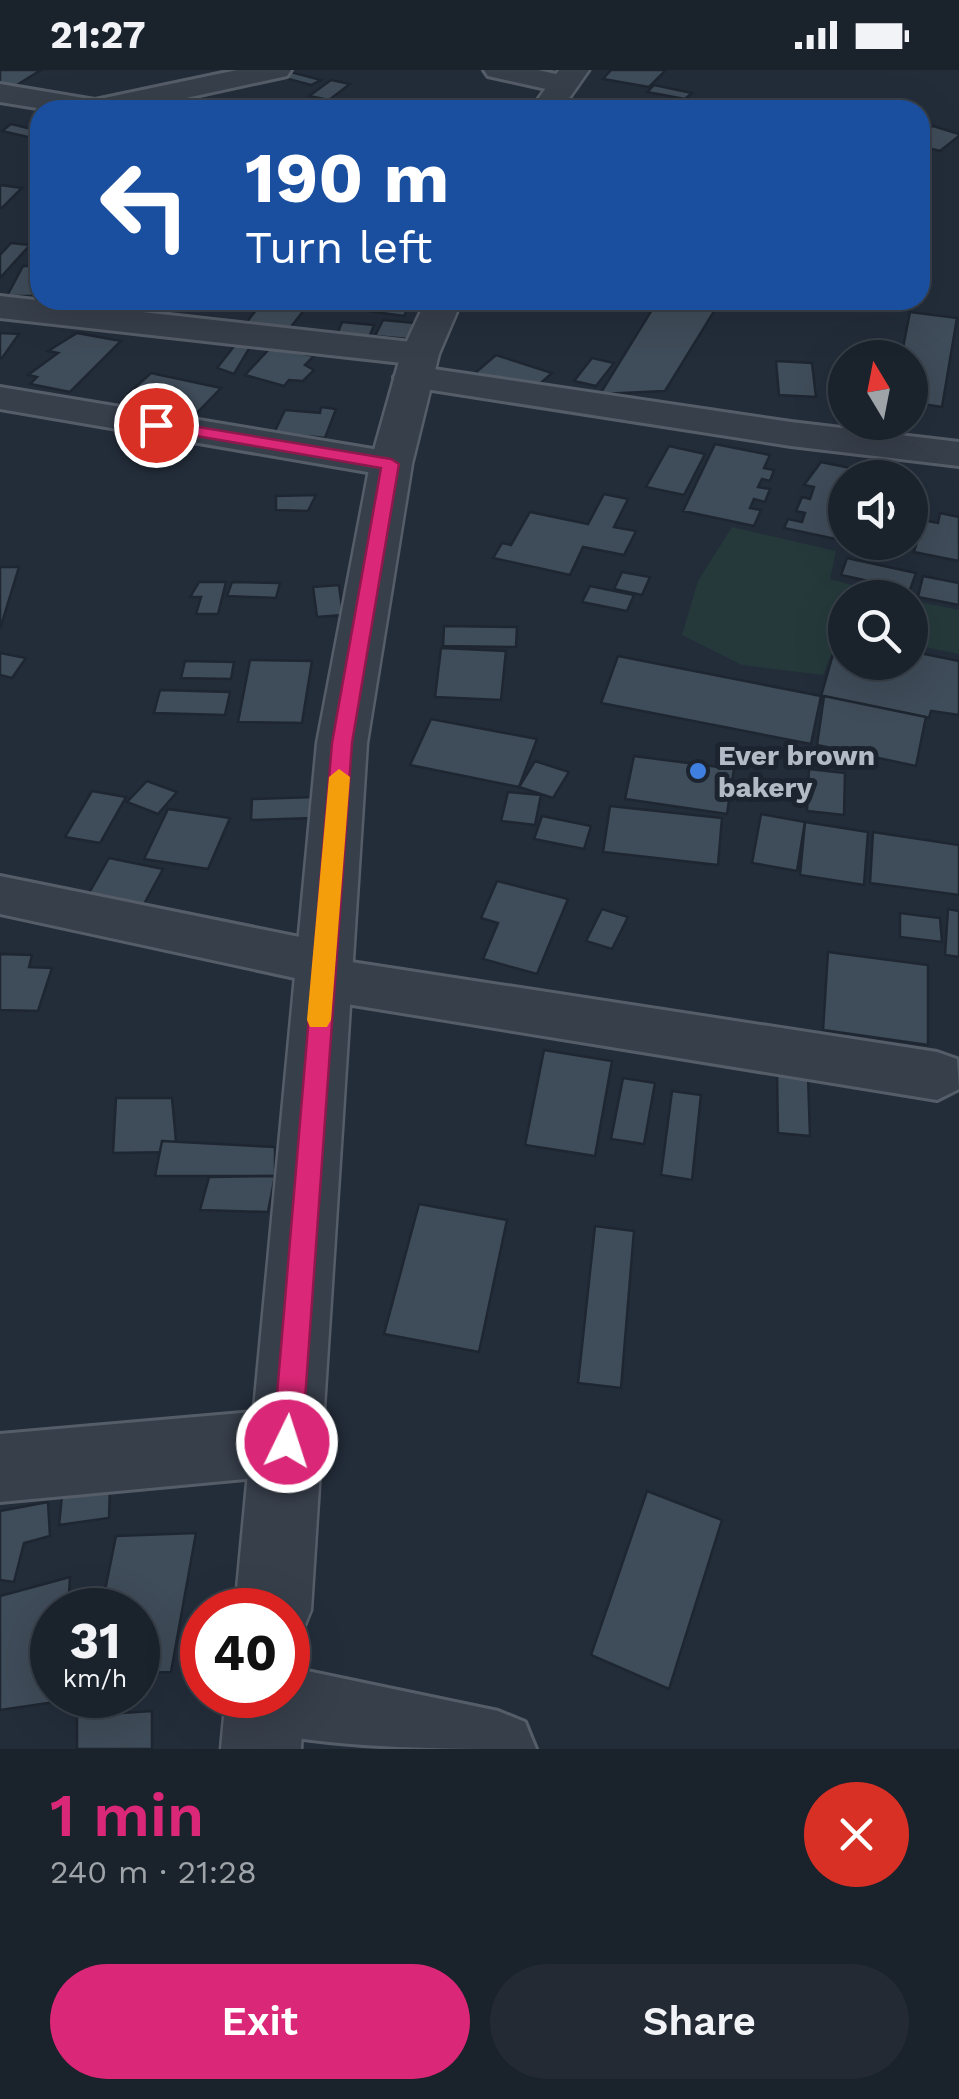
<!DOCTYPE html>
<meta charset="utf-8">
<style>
:root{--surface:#1a222c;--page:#232a34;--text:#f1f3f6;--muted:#9fa4a9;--line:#383f48;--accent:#db2777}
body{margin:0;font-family:"Work Sans",sans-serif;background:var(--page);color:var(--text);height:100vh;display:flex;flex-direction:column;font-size:38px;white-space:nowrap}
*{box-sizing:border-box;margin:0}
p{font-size:32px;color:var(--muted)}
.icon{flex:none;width:55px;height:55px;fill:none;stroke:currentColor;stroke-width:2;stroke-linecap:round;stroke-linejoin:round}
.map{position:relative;height:1679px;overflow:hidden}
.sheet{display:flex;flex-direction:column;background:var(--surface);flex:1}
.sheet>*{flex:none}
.guide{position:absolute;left:30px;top:30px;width:900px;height:210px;border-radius:30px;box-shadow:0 10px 40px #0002,0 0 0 2px var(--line);background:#1a4fa0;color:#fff;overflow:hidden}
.needle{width:65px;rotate:350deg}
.tools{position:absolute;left:828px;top:270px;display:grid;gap:20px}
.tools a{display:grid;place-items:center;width:100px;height:100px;border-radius:50%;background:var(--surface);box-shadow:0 10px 40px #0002,0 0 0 2px var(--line);font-size:50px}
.speed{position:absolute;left:30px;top:1518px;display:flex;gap:20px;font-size:50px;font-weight:700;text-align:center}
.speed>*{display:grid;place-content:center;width:130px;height:130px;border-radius:50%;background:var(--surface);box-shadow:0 10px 40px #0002,0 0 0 2px var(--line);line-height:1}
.speed small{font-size:25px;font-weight:400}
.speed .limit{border:15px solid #d22;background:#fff;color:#111}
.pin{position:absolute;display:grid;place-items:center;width:85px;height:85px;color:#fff;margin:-42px;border:5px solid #fff;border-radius:50%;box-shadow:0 2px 10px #0007}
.me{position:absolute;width:110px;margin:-55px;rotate:4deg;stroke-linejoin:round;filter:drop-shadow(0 0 8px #0008)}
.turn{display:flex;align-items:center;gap:35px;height:210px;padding:0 50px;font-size:45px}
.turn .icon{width:130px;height:130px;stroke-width:2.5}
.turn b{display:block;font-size:70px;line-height:85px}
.round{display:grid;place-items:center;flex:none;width:105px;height:105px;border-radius:52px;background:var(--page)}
.headline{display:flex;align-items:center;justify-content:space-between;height:170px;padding:0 50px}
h1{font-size:60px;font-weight:600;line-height:75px;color:var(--accent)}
.action{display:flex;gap:20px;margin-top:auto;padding:20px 50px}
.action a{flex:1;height:115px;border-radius:60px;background:var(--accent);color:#fff;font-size:40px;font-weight:600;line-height:115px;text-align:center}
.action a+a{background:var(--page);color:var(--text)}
.status{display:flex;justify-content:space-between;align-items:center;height:70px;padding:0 50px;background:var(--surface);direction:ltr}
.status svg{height:28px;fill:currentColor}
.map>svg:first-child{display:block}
.green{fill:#25393b}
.building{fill:#3f4c59;stroke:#1e2631;stroke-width:2.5}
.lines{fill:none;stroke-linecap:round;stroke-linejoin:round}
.minor-casing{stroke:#555d68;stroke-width:6}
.tertiary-casing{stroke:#555d68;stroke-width:5}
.minor{fill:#373f4b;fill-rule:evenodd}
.tertiary{fill:#373f4b;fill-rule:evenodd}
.route{fill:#db2777;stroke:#8e194d;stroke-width:2.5}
.slow{fill:#f59e0b}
.shop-dot{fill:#3f7fe0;stroke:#1c242f;stroke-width:4}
.labels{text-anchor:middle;stroke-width:10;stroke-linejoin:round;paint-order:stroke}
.poi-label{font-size:28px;font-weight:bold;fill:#b2bac6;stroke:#1c242f;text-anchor:start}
</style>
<div class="status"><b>21:27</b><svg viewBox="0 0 49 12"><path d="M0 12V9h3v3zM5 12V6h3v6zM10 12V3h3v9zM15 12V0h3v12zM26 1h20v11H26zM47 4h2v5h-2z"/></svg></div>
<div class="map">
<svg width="959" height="1679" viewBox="0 0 959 1679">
<rect width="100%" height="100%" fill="#232d3a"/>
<g class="green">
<polygon points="732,457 836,481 830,509 897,527 845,528 845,561 841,561 823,605 742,595 682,565 698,511"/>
<polygon points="910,530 959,540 959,584 910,574"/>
</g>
<g class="building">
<polygon points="0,0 41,0 12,18 0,15"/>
<polygon points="611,0 666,0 649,17 603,9"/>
<polygon points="287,1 321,10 311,15 277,6"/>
<polygon points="331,10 350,14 329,30 309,26"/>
<polygon points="654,15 692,23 685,29 647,22"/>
<polygon points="349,29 383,34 378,40 327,40 338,40"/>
<polygon points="227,30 256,38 211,40"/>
<polygon points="11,54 40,61 40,62 32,68 2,61"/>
<polygon points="933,56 959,64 959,66 940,81 920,76 920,62"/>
<polygon points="0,115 22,118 2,138 0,137"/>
<polygon points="11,173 30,175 0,208 0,185"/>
<polygon points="23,196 40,196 40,210 32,226 7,226"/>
<polygon points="264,230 312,230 290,258 246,253"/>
<polygon points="345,230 412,230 404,246 339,237"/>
<polygon points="658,230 721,230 665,321 600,324"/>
<polygon points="910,242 957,248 942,337 910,332 910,288 901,288"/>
<polygon points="383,250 415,253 408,269 375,266"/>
<polygon points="342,252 374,255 368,270 336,267"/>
<polygon points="0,263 19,264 2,288 0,288"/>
<polygon points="77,263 121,271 70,322 30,314 37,307 28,305 58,283 48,281"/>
<polygon points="235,275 250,277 234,304 217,298"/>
<polygon points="271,277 314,286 305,295 314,300 303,311 289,310 284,316 245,305"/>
<polygon points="496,285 552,303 532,321 475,303"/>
<polygon points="592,288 614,293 596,316 574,311"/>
<polygon points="776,291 812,293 816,327 779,325"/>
<polygon points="151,303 221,318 191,349 138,338 148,328 129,323"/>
<polygon points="321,337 336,339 325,368 274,363 285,340 320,343"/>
<polygon points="870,352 909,352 906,365 868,359"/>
<polygon points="715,374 770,385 764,398 774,400 770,411 762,409 758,417 770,419 765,432 754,429 750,438 761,440 754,456 683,441"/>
<polygon points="669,376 705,384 684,425 646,417"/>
<polygon points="821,392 875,403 874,408 845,408 845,471 784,458 788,449 802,452 805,443 796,441 802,427 810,429 814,417 804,415"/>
<polygon points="604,424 628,429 614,457 636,461 624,485 583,477 570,505 493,488 502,473 511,475 530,442 588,454"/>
<polygon points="316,425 308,441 276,440 276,426"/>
<polygon points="940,443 959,447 959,491 914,482 923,450 938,453"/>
<polygon points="847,488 916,503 910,520 841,505"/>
<polygon points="0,497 19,497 0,559"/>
<polygon points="622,502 650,507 642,525 614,519"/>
<polygon points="923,506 959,513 959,535 918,527"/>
<polygon points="199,512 226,512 218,544 196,544 201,527 190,527"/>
<polygon points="232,512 280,513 276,528 227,526"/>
<polygon points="339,515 343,545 317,547 313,517"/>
<polygon points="590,516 634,525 627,541 582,532"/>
<polygon points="444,556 517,557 516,577 443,576"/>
<polygon points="838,567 845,568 845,592 910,592 910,581 959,591 959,645 931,641 929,648 821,626"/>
<polygon points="441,578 506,581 501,630 435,627"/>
<polygon points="0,583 26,588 12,608 0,605"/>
<polygon points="618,586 821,626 811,674 601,633"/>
<polygon points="250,590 312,591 302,653 238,652"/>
<polygon points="185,591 234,592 231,609 181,608"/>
<polygon points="160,620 230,622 225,645 154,643"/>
<polygon points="824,626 926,647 916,696 817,675"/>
<polygon points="431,649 537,669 519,717 410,695"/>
<polygon points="634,686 734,699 727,744 625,729"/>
<polygon points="535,691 569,702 553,728 519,717"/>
<polygon points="809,699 845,703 844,745 807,741"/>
<polygon points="147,711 177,722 158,744 127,732"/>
<polygon points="92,721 126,727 100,773 65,767"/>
<polygon points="508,722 541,725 535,755 501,751"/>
<polygon points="314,727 313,748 251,750 252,729"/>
<polygon points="610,736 722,748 718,795 603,782"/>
<polygon points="168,739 230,748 208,799 144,789"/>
<polygon points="761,744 805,752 797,801 752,793"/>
<polygon points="542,746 591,756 584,779 534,769"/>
<polygon points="805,752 868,762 864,815 800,805"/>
<polygon points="873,762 959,775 959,825 870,813"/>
<polygon points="109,788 163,799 144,834 89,823"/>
<polygon points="497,811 568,829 537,904 483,889 498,853 481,848"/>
<polygon points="602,839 628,847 612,879 586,871"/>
<polygon points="948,839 959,841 959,887 945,885"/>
<polygon points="900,843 940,848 942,872 900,867"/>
<polygon points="828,882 928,895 928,975 823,960"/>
<polygon points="0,884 32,885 29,897 52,898 38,941 0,940"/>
<polygon points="544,980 612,991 595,1086 525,1075"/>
<polygon points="777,1004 808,1006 810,1066 778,1063"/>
<polygon points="623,1008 655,1013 644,1074 611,1069"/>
<polygon points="672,1021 701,1025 692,1110 661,1105"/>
<polygon points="116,1028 172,1028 177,1082 113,1083"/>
<polygon points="162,1071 275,1077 275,1106 155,1106"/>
<polygon points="275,1106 268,1142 200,1140 209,1107"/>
<polygon points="419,1134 507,1150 479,1282 384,1264"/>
<polygon points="595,1156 634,1161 621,1318 578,1313"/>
<polygon points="63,1416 110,1416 109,1448 59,1455"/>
<polygon points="647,1421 722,1450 669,1619 591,1585"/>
<polygon points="48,1432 50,1466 24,1473 14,1512 0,1510 0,1441"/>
<polygon points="196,1463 171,1602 138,1603 138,1540 101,1540 116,1466"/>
<polygon points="70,1507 68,1540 52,1540 52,1625 63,1625 62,1631 0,1640 0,1526"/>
<polygon points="152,1641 152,1679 77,1679 77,1646"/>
</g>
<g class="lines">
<g class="minor-casing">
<g id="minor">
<polygon points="237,0 291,0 287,6 131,40 49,40 0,32 0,14 95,30"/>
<polygon points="484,0 538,0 574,8 578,14 574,20 564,23 488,6"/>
<polygon points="0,226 420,273 433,276 438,284 433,292 420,295 0,248"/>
<polygon points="413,296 791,352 959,372 959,396 791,376 400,315 394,307 400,299"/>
<polygon points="0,317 391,382 405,386 411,394 405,402 391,406 0,339"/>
<polygon points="0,806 324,872 343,878 351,892 937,982 957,989 959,1019 937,1030 322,930 303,924 295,908 0,844"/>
<polygon points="287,1339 311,1349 321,1372 311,1395 287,1405 0,1432 0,1364"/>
<path d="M288 1597 498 1641 525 1652 536 1679C441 1679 328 1679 238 1657L227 1630 229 1625H288Z"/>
</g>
</g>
<g class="tertiary-casing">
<g id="tertiary">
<polygon points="559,0 589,0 561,40 530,40"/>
<polygon points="426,230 462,230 439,284 412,394 367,673 311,1540 300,1567 288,1572 288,1540 235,1540 317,673 370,394 401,284"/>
<polygon points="288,1595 293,1597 304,1625 301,1679 221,1679 226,1625 288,1625"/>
</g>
</g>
<use href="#minor" class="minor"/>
<use href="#tertiary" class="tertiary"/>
</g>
<polygon class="route" points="156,350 391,389 399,394 352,673 302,1372 298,1382 287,1386 277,1382 273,1372 332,673 381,398 150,358 148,355"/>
<polygon class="slow" points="339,699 350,707 331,950 327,957 310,957 307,950 329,707"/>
<circle class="shop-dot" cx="698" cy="701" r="10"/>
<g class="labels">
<g class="poi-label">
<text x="718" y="695">Ever brown<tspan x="718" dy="32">bakery</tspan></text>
</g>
</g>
</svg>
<div class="tools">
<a><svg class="needle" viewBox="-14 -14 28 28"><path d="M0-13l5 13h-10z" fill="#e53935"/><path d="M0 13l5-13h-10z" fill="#9fa4a9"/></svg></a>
<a><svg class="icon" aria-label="sound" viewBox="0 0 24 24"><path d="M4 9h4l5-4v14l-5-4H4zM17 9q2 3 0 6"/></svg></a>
<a><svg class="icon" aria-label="search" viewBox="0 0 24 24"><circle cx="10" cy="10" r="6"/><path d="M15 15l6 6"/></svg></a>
</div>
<div class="speed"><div>31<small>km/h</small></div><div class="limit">40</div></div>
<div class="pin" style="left:156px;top:355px;background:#d93025"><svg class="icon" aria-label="arrive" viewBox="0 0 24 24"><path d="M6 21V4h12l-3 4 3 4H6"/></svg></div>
<svg class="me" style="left:287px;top:1372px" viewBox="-20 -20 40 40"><circle r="17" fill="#db2777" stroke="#fff" stroke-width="3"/><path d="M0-11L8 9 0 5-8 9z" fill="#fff"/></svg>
<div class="guide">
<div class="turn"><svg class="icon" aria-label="left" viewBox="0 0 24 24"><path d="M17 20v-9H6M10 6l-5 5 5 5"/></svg><div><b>190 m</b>Turn left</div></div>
</div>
</div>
<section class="sheet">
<div class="headline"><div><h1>1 min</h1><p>240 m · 21:28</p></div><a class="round" style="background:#d93025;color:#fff"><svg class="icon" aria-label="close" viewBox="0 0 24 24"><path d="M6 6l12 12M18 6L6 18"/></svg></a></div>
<div class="action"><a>Exit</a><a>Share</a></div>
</section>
